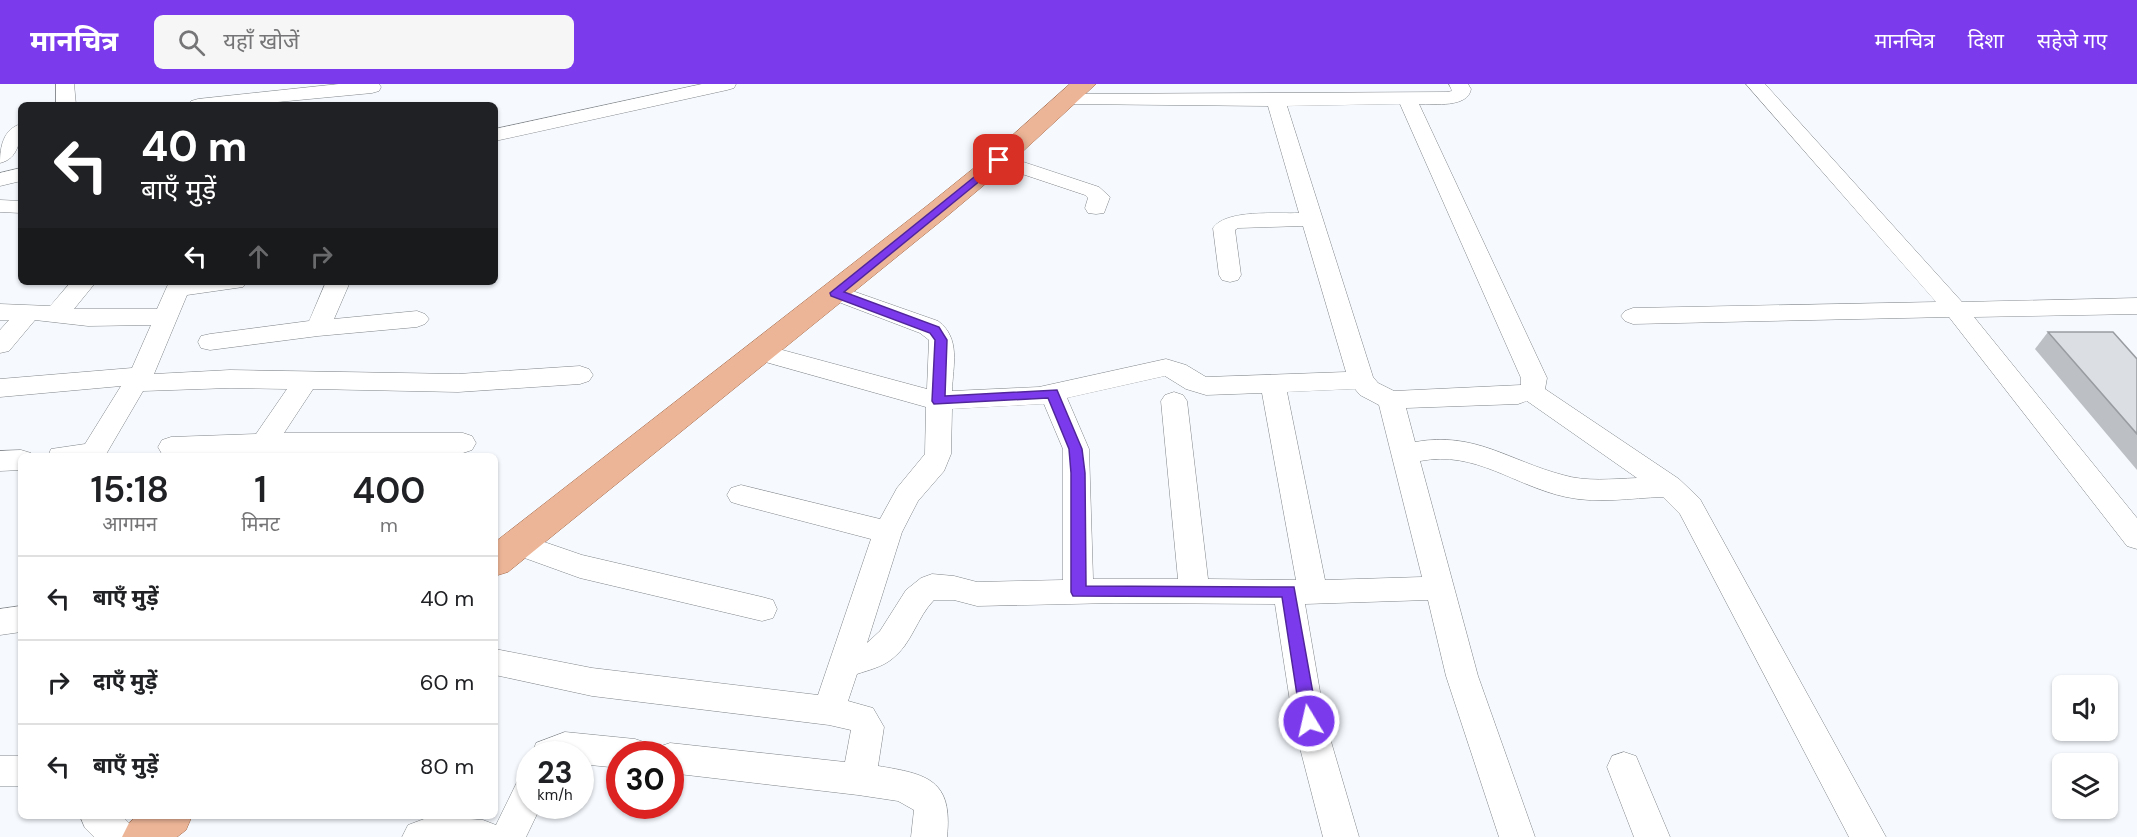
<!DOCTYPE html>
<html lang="hi">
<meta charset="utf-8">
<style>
:root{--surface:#fff;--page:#f6f6f6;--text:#202124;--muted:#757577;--line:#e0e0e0;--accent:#7c3aed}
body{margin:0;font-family:"DM Sans","Noto Sans Devanagari",sans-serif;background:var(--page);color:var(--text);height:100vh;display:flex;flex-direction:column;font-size:22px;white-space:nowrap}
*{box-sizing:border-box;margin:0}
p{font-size:20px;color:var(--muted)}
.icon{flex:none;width:33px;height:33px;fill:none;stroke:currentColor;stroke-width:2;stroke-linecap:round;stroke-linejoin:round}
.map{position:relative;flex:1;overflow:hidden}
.side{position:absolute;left:18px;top:369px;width:480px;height:366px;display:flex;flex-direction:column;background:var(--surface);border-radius:9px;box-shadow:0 2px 4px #0004}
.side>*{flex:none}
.banner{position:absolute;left:18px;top:18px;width:480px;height:183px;border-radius:9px;box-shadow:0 2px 4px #0004;background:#202124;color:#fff;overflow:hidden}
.controls{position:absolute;left:2052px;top:591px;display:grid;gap:12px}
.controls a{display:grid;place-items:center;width:66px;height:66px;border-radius:9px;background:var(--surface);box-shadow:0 2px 4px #0004;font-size:30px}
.speed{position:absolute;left:516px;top:657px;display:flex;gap:12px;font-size:30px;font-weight:700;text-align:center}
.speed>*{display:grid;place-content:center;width:78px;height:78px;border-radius:50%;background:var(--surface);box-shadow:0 2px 4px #0004;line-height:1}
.speed small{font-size:15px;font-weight:400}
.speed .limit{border:9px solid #d22;background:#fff;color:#111}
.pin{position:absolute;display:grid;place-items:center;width:51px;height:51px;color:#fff;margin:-26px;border-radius:12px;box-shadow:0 3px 9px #0006}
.me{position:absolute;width:66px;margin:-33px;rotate:351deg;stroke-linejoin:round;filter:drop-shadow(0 0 4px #0008)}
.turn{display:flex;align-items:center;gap:21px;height:126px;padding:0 24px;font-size:27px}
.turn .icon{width:78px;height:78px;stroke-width:2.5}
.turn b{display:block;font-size:42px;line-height:51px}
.lanes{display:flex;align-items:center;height:57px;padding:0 24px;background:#0003;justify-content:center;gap:30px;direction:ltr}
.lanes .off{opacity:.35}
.eta{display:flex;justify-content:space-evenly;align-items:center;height:102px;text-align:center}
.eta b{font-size:36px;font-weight:600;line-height:42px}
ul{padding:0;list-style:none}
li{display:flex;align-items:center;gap:18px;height:84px;padding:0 24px;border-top:2px solid var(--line)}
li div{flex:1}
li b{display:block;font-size:22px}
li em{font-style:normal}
header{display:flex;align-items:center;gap:36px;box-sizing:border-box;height:84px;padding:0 30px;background:var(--accent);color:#fff}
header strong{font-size:28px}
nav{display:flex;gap:33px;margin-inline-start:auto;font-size:21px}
.search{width:420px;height:54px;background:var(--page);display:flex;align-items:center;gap:15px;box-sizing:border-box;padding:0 21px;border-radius:9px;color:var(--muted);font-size:22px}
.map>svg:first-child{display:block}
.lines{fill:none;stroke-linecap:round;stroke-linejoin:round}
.minor-casing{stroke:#808589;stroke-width:1}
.major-casing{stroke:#a26748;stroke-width:1}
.minor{fill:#fff;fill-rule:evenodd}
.major{fill:#ecb597;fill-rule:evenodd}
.wall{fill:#bcc0c4}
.building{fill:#dbdfe4;stroke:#999ca0;stroke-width:1.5}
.route{fill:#7c3aed;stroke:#51269a;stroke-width:1.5}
</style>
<header>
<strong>मानचित्र</strong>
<div class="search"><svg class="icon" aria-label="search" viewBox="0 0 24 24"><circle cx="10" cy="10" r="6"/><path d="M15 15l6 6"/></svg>यहाँ खोजें</div>
<nav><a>मानचित्र</a><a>दिशा</a><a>सहेजे गए</a></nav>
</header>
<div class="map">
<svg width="2137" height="753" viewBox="0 0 2137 753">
<rect width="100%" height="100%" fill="#f6faff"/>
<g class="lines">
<g class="minor-casing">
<g id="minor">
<polygon points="56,0 74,0 76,21 56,21"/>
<polygon points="339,0 379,0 381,3 379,7 372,9 246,21 188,21 191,17 198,15"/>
<polygon points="702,0 736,0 734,4 727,6 495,57 495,45"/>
<path d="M1449 0H1468L1471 5C1468 24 1434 20 1419 20L1547 294 1545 305 1679 395 1700 415 1886 753H1849L1680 430 1663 413C1630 414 1598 420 1566 413 1514 402 1476 366 1420 377L1478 592 1535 753H1499L1446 592 1428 516 1305 520 1325 637 1359 753H1323L1293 637 1275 520 1115 519 977 522 954 516H934C917 533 912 560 892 575 882 583 869 586 857 590L848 617 873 624 884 643 878 682C928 690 953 696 947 753H911L914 726 898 717 858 711 670 689V670H655L658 663 670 659 845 678 851 646 829 641 592 612 495 591V565L592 584 818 611 871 455 741 421 731 418 727 411 731 404 741 401 880 435 897 404 925 370 926 323 751 274 748 268 751 262 760 260 927 305 929 256 920 249 828 214 824 209 828 204 836 202 844 204 938 237C961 254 953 281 952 307L1039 303 1166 275 1186 281 1206 293 1346 288 1303 142 1238 144 1235 146 1241 191 1238 196 1230 198 1222 196 1219 191 1213 144C1226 125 1277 130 1299 129L1268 22 1068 20 1061 18 1058 14 1061 10 1447 8 1452 7ZM1400 20 1521 294V301L1394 307 1378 299 1373 293 1287 22ZM1165 292 1186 305 1206 311 1262 309 1296 496 1208 495 1187 317 1183 311 1174 308 1165 311 1161 317 1178 495H1093L1089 365 1067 314ZM1355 305 1360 311 1379 321 1422 493 1325 496 1287 308ZM1527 317 1637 394C1612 395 1586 398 1563 391 1509 377 1475 347 1415 358L1406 324 1518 320ZM1044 320 1063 365V496L977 498 954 492 932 490 921 494 906 506 880 547 867 559 902 448 918 417 944 387 951 370 952 325Z"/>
<polygon points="1746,0 1765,0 1962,218 2137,214 2137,230 1974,233 2137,434 2137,465 2127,462 1949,233 1633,240 1625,237 1621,232 1625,227 1633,224 1936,218"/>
<path d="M21 40C21 56 18 75 0 79 0 63 3 45 21 40Z"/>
<polygon points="999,70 1099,103 1110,113 1104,129 1096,130 1088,129 1085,124 1088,114 1085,111 992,80 989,76 992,72"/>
<polygon points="21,84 21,97 0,102 0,89"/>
<polygon points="0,116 21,117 21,129 0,128"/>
<polygon points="71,198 96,198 74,225 157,225 169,198 247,198 243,203 187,211 154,290 230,286 458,290 580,282 589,285 593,291 589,297 580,300 458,308 313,305 284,349 463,349 472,352 476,359 472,366 463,369 264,369 186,372 162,370 158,363 162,356 171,353 256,350 287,305 230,304 143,307 105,372 48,372 51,365 85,360 121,302 0,313 0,295 132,284 151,241 88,242 35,236 9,267 0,269 0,246 9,236 0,236 0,220 50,222"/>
<polygon points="326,198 350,198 334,235 417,227 425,230 429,235 425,240 417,243 318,252 210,266 201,264 198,258 201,252 210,250 309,237"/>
<polygon points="21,366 31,369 32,372 21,372 21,386 0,387 0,367"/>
<polygon points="518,449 582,471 762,513 773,516 777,525 773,534 762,537 580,494 508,468 504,460 508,452"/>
<polygon points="21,522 21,548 0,551 0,525"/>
<polygon points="565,648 635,655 647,659 652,670 620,670 620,684 580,680 580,670 532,670 536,659"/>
<polygon points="1624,668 1636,672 1670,753 1634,753 1607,683 1612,672"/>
<rect x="0" y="672" width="21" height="30"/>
<polygon points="530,691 530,722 541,722 526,753 402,753 408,741 432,732 483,736 496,741 518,696"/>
<polygon points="80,732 122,732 131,741 137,753 94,753 85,744"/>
</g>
</g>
<g class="major-casing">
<g id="major">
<polygon points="1070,0 1096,0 1008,81 946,133 508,488 495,492 495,458 928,121 990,71"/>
<polygon points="137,732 192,732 186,746 177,753 122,753 129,739"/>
</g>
</g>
<use href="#minor" class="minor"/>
<use href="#major" class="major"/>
</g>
<polygon class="wall" points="2048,248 2137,275 2137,386 2035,265"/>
<polygon class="building" points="2048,248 2113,248 2137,275 2137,350"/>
<polygon class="route" points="999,73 1003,74 1003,78 844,208 939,243 947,256 945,312 1057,306 1082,365 1085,389 1086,502 1294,503 1318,637 1315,642 1309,644 1304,642 1301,637 1282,513 1073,512 1071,508 1071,389 1069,365 1048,314 934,320 932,317 935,256 930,249 831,212 830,209"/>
</svg>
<div class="controls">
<a><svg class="icon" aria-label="sound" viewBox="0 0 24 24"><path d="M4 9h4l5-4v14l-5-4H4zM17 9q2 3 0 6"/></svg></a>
<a><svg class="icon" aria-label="layers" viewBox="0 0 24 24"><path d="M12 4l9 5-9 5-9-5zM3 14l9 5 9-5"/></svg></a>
</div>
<div class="speed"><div>23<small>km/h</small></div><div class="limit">30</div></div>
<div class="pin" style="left:999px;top:76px;background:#d93025"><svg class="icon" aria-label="arrive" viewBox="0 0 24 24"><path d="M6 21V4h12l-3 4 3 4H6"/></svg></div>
<svg class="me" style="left:1309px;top:637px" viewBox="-20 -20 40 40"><circle r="17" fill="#7c3aed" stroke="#fff" stroke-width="3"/><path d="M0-11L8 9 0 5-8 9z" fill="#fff"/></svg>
<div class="banner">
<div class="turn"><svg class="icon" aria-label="left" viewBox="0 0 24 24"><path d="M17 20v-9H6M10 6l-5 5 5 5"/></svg><div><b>40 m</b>बाएँ मुड़ें</div></div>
<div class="lanes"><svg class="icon" aria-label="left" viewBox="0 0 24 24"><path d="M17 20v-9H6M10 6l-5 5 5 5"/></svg><svg class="icon off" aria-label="ahead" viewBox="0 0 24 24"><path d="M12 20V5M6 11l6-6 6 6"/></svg><svg class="icon off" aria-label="right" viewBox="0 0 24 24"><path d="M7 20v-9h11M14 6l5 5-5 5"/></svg></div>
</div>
<section class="side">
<div class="eta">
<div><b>15:18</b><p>आगमन</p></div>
<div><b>1</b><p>मिनट</p></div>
<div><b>400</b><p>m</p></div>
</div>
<ul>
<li><svg class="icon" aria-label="left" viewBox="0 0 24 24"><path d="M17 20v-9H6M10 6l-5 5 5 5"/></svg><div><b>बाएँ मुड़ें</b></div><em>40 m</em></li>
<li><svg class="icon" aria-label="right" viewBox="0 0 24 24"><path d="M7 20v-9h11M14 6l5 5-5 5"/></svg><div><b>दाएँ मुड़ें</b></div><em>60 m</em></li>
<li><svg class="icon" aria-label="left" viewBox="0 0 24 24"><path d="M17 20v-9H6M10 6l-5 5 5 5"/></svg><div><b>बाएँ मुड़ें</b></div><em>80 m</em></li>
</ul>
</section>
</div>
